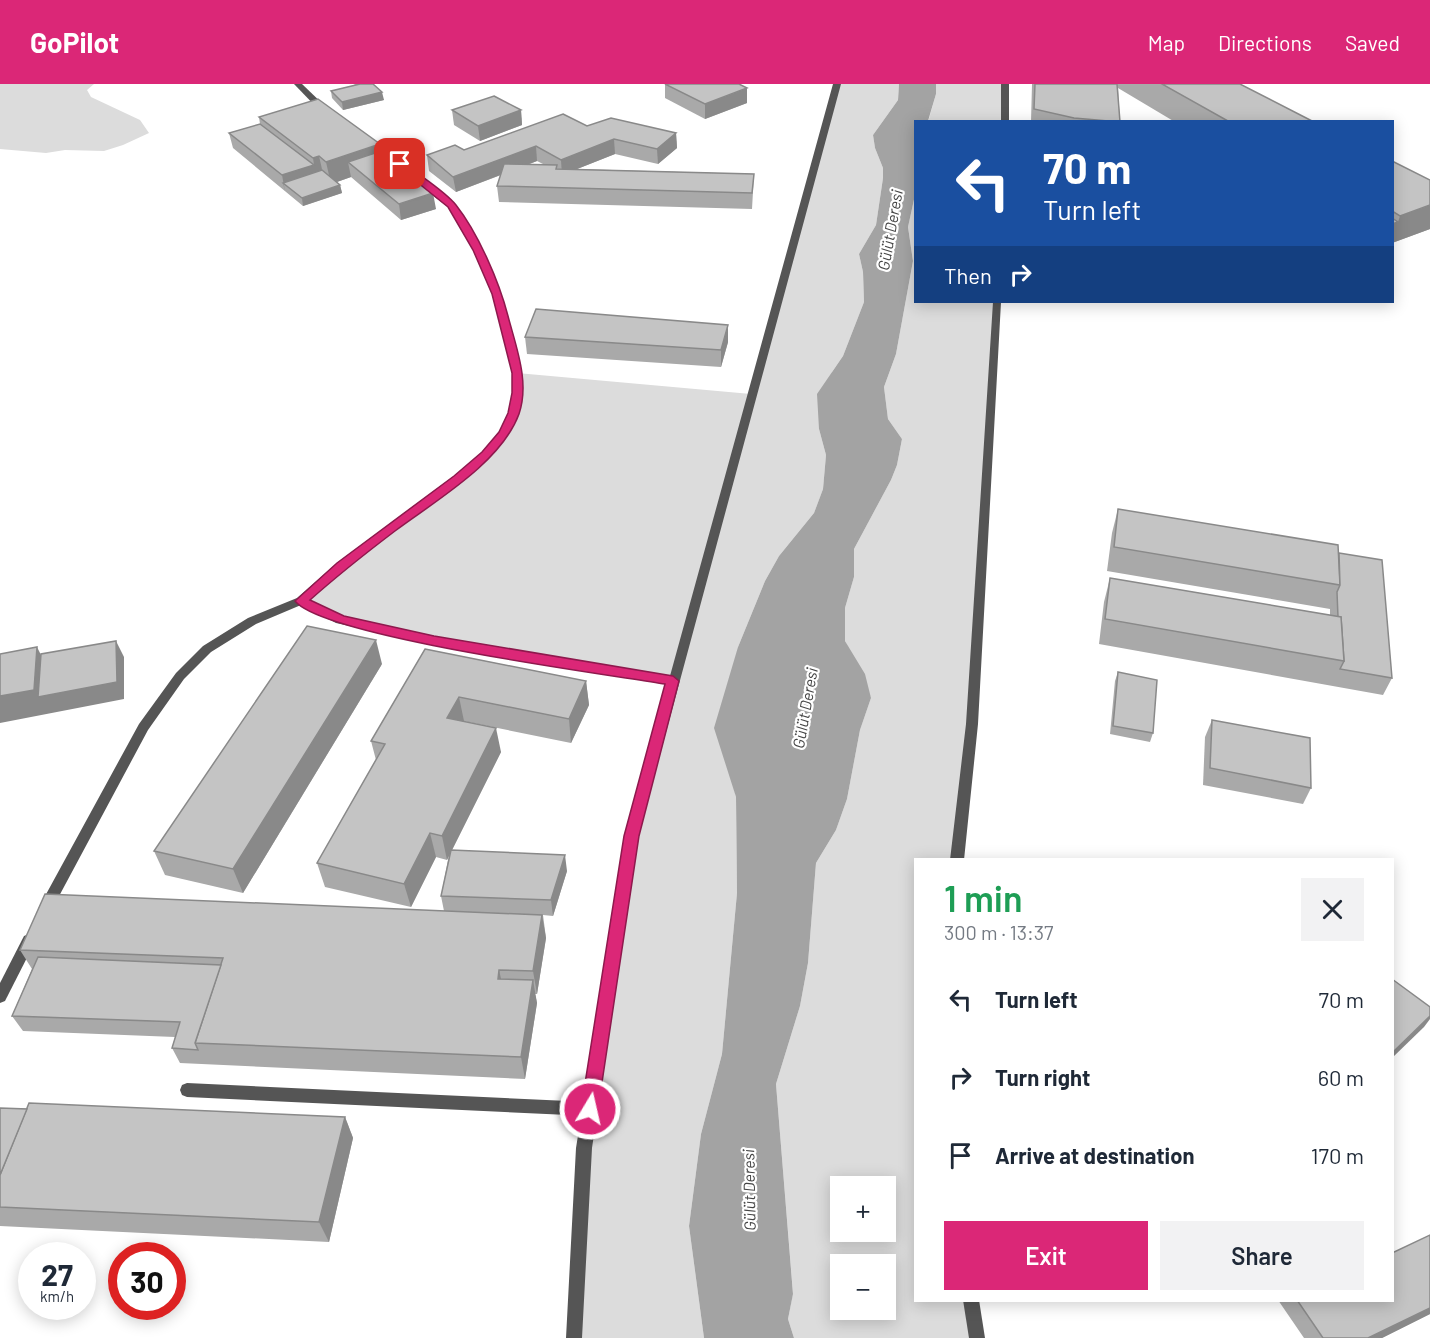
<!DOCTYPE html>
<meta charset="utf-8">
<style>
:root{--surface:#fff;--page:#f2f2f3;--text:#1f2937;--muted:#747a83;--accent:#db2777}
body{margin:0;font-family:Barlow,sans-serif;background:var(--page);color:var(--text);height:100vh;display:flex;flex-direction:column;font-size:22px;white-space:nowrap}
*{box-sizing:border-box;margin:0}
p{font-size:20px;color:var(--muted)}
.icon{flex:none;width:33px;height:33px;fill:none;stroke:currentColor;stroke-width:2;stroke-linecap:round;stroke-linejoin:round}
.map{position:relative;flex:1;overflow:hidden}
.details{position:absolute;left:914px;top:774px;width:480px;height:444px;display:flex;flex-direction:column;background:var(--surface);border-radius:0px;box-shadow:0 3px 15px #0003}
.details>*{flex:none}
.guide{position:absolute;left:914px;top:36px;width:480px;height:183px;border-radius:0px;box-shadow:0 3px 15px #0003;background:#1a4fa0;color:#fff;overflow:hidden}
.fabs{position:absolute;left:830px;top:1092px;display:grid;gap:12px}
.fabs a{display:grid;place-items:center;width:66px;height:66px;border-radius:0px;background:var(--surface);box-shadow:0 3px 15px #0003;font-size:30px}
.speed{position:absolute;left:18px;top:1158px;display:flex;gap:12px;font-size:30px;font-weight:700;text-align:center}
.speed>*{display:grid;place-content:center;width:78px;height:78px;border-radius:50%;background:var(--surface);box-shadow:0 3px 15px #0003;line-height:1}
.speed small{font-size:15px;font-weight:400}
.speed .limit{border:9px solid #d22;background:#fff;color:#111}
.pin{position:absolute;display:grid;place-items:center;width:51px;height:51px;color:#fff;margin:-26px;border-radius:12px;box-shadow:0 3px 9px #0006}
.me{position:absolute;width:66px;margin:-33px;rotate:9deg;stroke-linejoin:round;filter:drop-shadow(0 0 4px #0008)}
.turn{display:flex;align-items:center;gap:21px;height:126px;padding:0 30px;font-size:27px}
.turn .icon{width:78px;height:78px;stroke-width:2.5}
.turn b{display:block;font-size:42px;line-height:51px}
.then{display:flex;align-items:center;height:57px;padding:0 30px;background:#0003;gap:12px;font-size:22px}
.round{display:grid;place-items:center;flex:none;width:63px;height:63px;border-radius:0px;background:var(--page)}
.headline{display:flex;align-items:center;justify-content:space-between;height:102px;padding:0 30px}
h1{font-size:36px;font-weight:600;line-height:45px;color:#1e9e55}
.cta{display:flex;gap:12px;margin-top:auto;padding:12px 30px}
.cta a{flex:1;height:69px;border-radius:0px;background:var(--accent);color:#fff;font-size:24px;font-weight:600;line-height:69px;text-align:center}
.cta a+a{background:var(--page);color:var(--text)}
ul{padding:0;list-style:none}
li{display:flex;align-items:center;gap:18px;height:78px;padding:0 30px}
li div{flex:1}
li b{display:block;font-size:22px}
li em{font-style:normal}
header{display:flex;align-items:center;gap:36px;box-sizing:border-box;height:84px;padding:0 30px;background:var(--accent);color:#fff}
header strong{font-size:28px}
nav{display:flex;gap:33px;margin-inline-start:auto;font-size:21px}
.map>svg:first-child{display:block}
.green{fill:#dcdcdc;fill-rule:evenodd}
.water{fill:#a3a3a3}
.lines{fill:none;stroke-linecap:round;stroke-linejoin:round}
.service{fill:#555;fill-rule:evenodd}
.minor{fill:#555;fill-rule:evenodd}
.wall{fill:#a9a9a9;fill-rule:evenodd}
.shaded-wall{fill:#898989}
.building{fill:#c4c4c4;stroke:#898989;stroke-width:1.5}
.route{fill:#db2777;stroke:#8e194d;stroke-width:1.5}
.labels{text-anchor:middle;stroke-width:4.5;stroke-linejoin:round;paint-order:stroke}
.water-label{font-size:16px;font-style:italic;fill:#444;stroke:#fff}
</style>
<header>
<strong>GoPilot</strong>
<nav><a>Map</a><a>Directions</a><a>Saved</a></nav>
</header>
<div class="map">
<svg width="1430" height="1254" viewBox="0 0 1430 1254">
<rect width="100%" height="100%" fill="#fff"/>
<g class="green">
<polygon points="0,0 94,0 87,6 91,13 140,36 149,49 123,61 104,67 65,66 46,69 0,65"/>
<polygon points="837,0 899,0 898,16 873,51 875,64 883,84 883,94 876,141 859,170 863,188 864,218 843,272 832,288 819,345 826,371 823,405 814,429 779,472 765,497 738,563 730,688 736,713 737,809 722,970 701,1050 689,1142 704,1254 574,1254 584,1064 632,752 672,597 340,536 301,517 486,371 514,329 517,289 751,310"/>
<polygon points="936,0 1005,0 1005,37 928,38 936,10"/>
<path d="M915 111V218H997L957 775 915 776V1216L971 1217 977 1254H794L788 1235 793 1209 776 1000 800 922 808 879 816 779 836 746 847 715 860 646 871 614 845 557V524L854 493V465L891 396 897 381 902 355 888 335 884 303 896 270 913 177 908 143ZM840 1102H885V1148H840ZM840 1180H885V1226H840Z"/>
</g>
<polygon class="water" points="899,0 936,0 936,10 928,37 915,38 915,111 908,143 913,177 896,270 884,303 888,335 902,355 897,381 891,396 854,465 854,493 845,524 845,557 865,590 871,614 860,646 847,715 836,746 816,779 808,879 800,922 776,1000 793,1210 788,1235 794,1254 704,1254 689,1142 701,1050 722,970 737,809 736,713 714,644 738,563 765,497 779,472 814,429 823,405 826,371 819,345 817,310 843,272 864,218 863,188 859,170 876,141 883,94 883,84 875,64 873,51 898,16"/>
<g class="lines">
<polygon class="service" points="187,999 590,1018 595,1020 598,1025 595,1030 590,1032 187,1013 182,1011 180,1006 182,1001"/>
<g class="minor">
<polygon points="294,0 302,0 328,25 328,29 322,29"/>
<polygon points="833,0 841,0 638,752 592,1064 582,1254 566,1254 576,1064 626,752 667,600 434,561 336,539 301,521 256,540 211,568 184,595 148,646 50,829 45,831 40,829 38,825 139,640 176,589 203,562 248,534 297,514 337,479 454,392 482,369 500,348 509,329 513,309 512,289 493,210 473,166 448,123 370,64 370,60 376,60 454,120 481,166 501,210 522,289 523,309 519,329 509,349 490,373 345,485 309,516 343,533 434,553 670,592"/>
<rect x="1001" y="0" width="8" height="38"/>
<polygon points="993,218 1001,218 978,640 964,776 950,776 966,640"/>
<polygon points="29,850 34,852 36,856 5,917 0,919 0,899 24,852"/>
<polygon points="963,1216 979,1216 985,1254 969,1254"/>
</g>
</g>
<g class="wall">
<polygon points="354,0 373,0 384,16 343,26 332,14 331,7 355,1"/>
<polygon points="665,0 747,19 705,35 665,14"/>
<polygon points="1032,0 1240,0 1314,38 1175,38 1118,4 1120,38 1031,38"/>
<polygon points="452,26 521,26 522,41 480,57 454,41"/>
<polygon points="259,33 380,60 381,67 436,125 401,136 351,93 337,98 340,101 342,109 303,122 233,64 229,49 260,40"/>
<path d="M587 42 676 49 677 64 658 80 615 70 577 85 754 90 752 125 499 118 497 102 501 91 456 108 429 87 427 71 464 66ZM537 77 545 81H527Z"/>
<polygon points="1392,77 1430,145 1392,159"/>
<polygon points="525,253 728,258 721,283 527,270"/>
<polygon points="1118,425 1339,469 1392,594 1383,611 1099,560 1104,518 1110,494 1330,531 1330,525 1107,487 1112,449"/>
<polygon points="425,565 586,597 589,621 571,659 463,637 501,668 452,766 567,787 553,832 543,831 546,854 537,910 535,910 537,919 525,995 180,979 172,964 175,953 23,947 12,932 32,885 20,866 444,827 441,812 449,771 447,776 436,773 411,823 325,803 317,779 376,676 371,657"/>
<polygon points="382,580 243,809 165,791 154,767"/>
<polygon points="1118,588 1153,649 1150,658 1110,650 1115,597"/>
<polygon points="1212,636 1311,704 1303,720 1203,701 1205,653"/>
<polygon points="0,1024 345,1033 353,1054 329,1158 0,1142"/>
<polygon points="1430,1151 1430,1230 1382,1254 1304,1254 1278,1216 1392,1216"/>
</g>
<g class="shaded-wall">
<polygon points="747,4 747,19 705,35 705,20"/>
<polygon points="382,8 384,16 343,26 342,18"/>
<polygon points="521,26 522,41 480,57 478,42"/>
<polygon points="676,49 677,64 658,80 657,65"/>
<polygon points="614,55 615,70 562,91 561,76"/>
<polygon points="380,60 384,82 348,78 351,93 331,100 326,78"/>
<polygon points="536,62 537,77 456,108 453,93"/>
<polygon points="319,72 324,94 283,99 285,107 282,91 314,81 313,74"/>
<polygon points="340,101 342,109 303,122 302,114"/>
<polygon points="433,109 436,125 401,136 399,120"/>
<polygon points="1430,121 1430,145 1392,159 1392,140 1398,138 1400,132"/>
<polygon points="728,241 728,258 721,283 721,266"/>
<polygon points="376,556 382,580 243,809 233,785"/>
<polygon points="116,557 124,573 124,615 0,639 0,612 37,563 49,587"/>
<polygon points="586,597 589,621 571,659 569,635"/>
<polygon points="459,613 464,637 452,659 447,634"/>
<polygon points="496,644 501,668 447,776 442,752"/>
<polygon points="430,749 436,773 411,823 404,800"/>
<polygon points="565,771 567,787 553,832 551,816"/>
<polygon points="542,831 546,854 537,910 533,887"/>
<polygon points="499,886 504,908 498,895"/>
<polygon points="533,896 537,919 525,995 521,973"/>
<polygon points="1430,932 1430,935 1424,943 1392,974 1392,969"/>
<polygon points="345,1033 353,1054 329,1158 319,1138"/>
<polygon points="1430,1224 1430,1230 1382,1254 1368,1254"/>
</g>
<g class="building">
<polygon points="360,0 373,0 382,8 342,18 331,7"/>
<polygon points="665,0 739,0 747,4 705,20"/>
<polygon points="1035,0 1117,0 1120,38 1074,34 1034,25"/>
<polygon points="1162,0 1240,0 1314,38 1226,38 1228,37"/>
<polygon points="494,12 521,26 478,42 452,26"/>
<polygon points="318,15 380,60 326,78 319,72 313,74 259,33"/>
<polygon points="563,30 587,42 611,34 676,49 657,65 614,55 561,76 536,62 453,93 427,71 455,61 464,66"/>
<polygon points="260,40 314,81 282,91 229,49"/>
<polygon points="381,67 433,109 399,120 348,78"/>
<polygon points="1392,77 1430,96 1430,121 1400,132 1392,127"/>
<polygon points="504,80 557,81 556,85 754,90 752,109 497,102"/>
<polygon points="322,86 340,101 302,114 283,99"/>
<polygon points="1392,134 1398,138 1392,140"/>
<polygon points="536,225 728,241 721,266 525,253"/>
<polygon points="1118,425 1338,461 1340,501 1114,463"/>
<polygon points="1339,469 1382,476 1392,594 1340,585 1344,577 1341,533 1338,533 1337,508 1340,501"/>
<polygon points="1110,494 1341,533 1344,577 1105,535"/>
<polygon points="307,542 376,556 233,785 154,767"/>
<polygon points="116,557 117,598 38,613 41,570"/>
<polygon points="37,563 34,606 0,612 0,570"/>
<polygon points="425,565 586,597 569,635 459,613 447,634 496,644 442,752 430,749 404,800 317,779 385,660 371,657"/>
<polygon points="1118,588 1157,596 1153,649 1113,642"/>
<polygon points="1212,636 1310,654 1311,704 1210,684"/>
<polygon points="451,766 565,771 551,816 441,812"/>
<polygon points="45,810 542,831 533,887 499,886 498,895 533,896 521,973 195,959 223,874 20,866"/>
<polygon points="38,873 221,881 195,959 198,966 172,964 180,938 12,932"/>
<polygon points="1392,895 1430,923 1430,932 1392,969"/>
<polygon points="29,1019 345,1033 319,1138 0,1123 0,1091"/>
<polygon points="0,1024 27,1025 0,1091"/>
<polygon points="1430,1151 1430,1224 1368,1254 1323,1254 1297,1216 1392,1216 1392,1169"/>
</g>
<path class="route" d="M397 78H403C418 91 444 106 456 121 478 149 499 197 508 232 516 263 530 298 519 330 501 379 435 417 395 447 366 469 337 492 310 516L344 532 434 552 673 592 679 597 639 752 598 1025 596 1030 590 1033 583 1030 581 1025 624 752 665 600C605 590 324 553 295 517L337 479 454 392 482 368 499 348 508 329 512 309V289L492 210 473 166 448 123 397 82Z"/>
<g class="labels">
<g class="water-label">
<text transform="translate(890 146) rotate(-80)" y="6">Gülüt Deresi</text>
<text transform="translate(805 624) rotate(-80)" y="6">Gülüt Deresi</text>
<text transform="translate(749 1106) rotate(-91)" y="6">Gülüt Deresi</text>
</g>
</g>
</svg>
<div class="fabs">
<a>+</a>
<a>−</a>
</div>
<div class="speed"><div>27<small>km/h</small></div><div class="limit">30</div></div>
<div class="pin" style="left:400px;top:80px;background:#d93025"><svg class="icon" aria-label="arrive" viewBox="0 0 24 24"><path d="M6 21V4h12l-3 4 3 4H6"/></svg></div>
<svg class="me" style="left:590px;top:1025px" viewBox="-20 -20 40 40"><circle r="17" fill="#db2777" stroke="#fff" stroke-width="3"/><path d="M0-11L8 9 0 5-8 9z" fill="#fff"/></svg>
<div class="guide">
<div class="turn"><svg class="icon" aria-label="left" viewBox="0 0 24 24"><path d="M17 20v-9H6M10 6l-5 5 5 5"/></svg><div><b>70 m</b>Turn left</div></div>
<div class="then">Then<svg class="icon" aria-label="right" viewBox="0 0 24 24"><path d="M7 20v-9h11M14 6l5 5-5 5"/></svg></div>
</div>
<section class="details">
<div class="headline"><div><h1>1 min</h1><p>300 m · 13:37</p></div><a class="round"><svg class="icon" aria-label="close" viewBox="0 0 24 24"><path d="M6 6l12 12M18 6L6 18"/></svg></a></div>
<ul>
<li><svg class="icon" aria-label="left" viewBox="0 0 24 24"><path d="M17 20v-9H6M10 6l-5 5 5 5"/></svg><div><b>Turn left</b></div><em>70 m</em></li>
<li><svg class="icon" aria-label="right" viewBox="0 0 24 24"><path d="M7 20v-9h11M14 6l5 5-5 5"/></svg><div><b>Turn right</b></div><em>60 m</em></li>
<li><svg class="icon" aria-label="arrive" viewBox="0 0 24 24"><path d="M6 21V4h12l-3 4 3 4H6"/></svg><div><b>Arrive at destination</b></div><em>170 m</em></li>
</ul>
<div class="cta"><a>Exit</a><a>Share</a></div>
</section>
</div>
